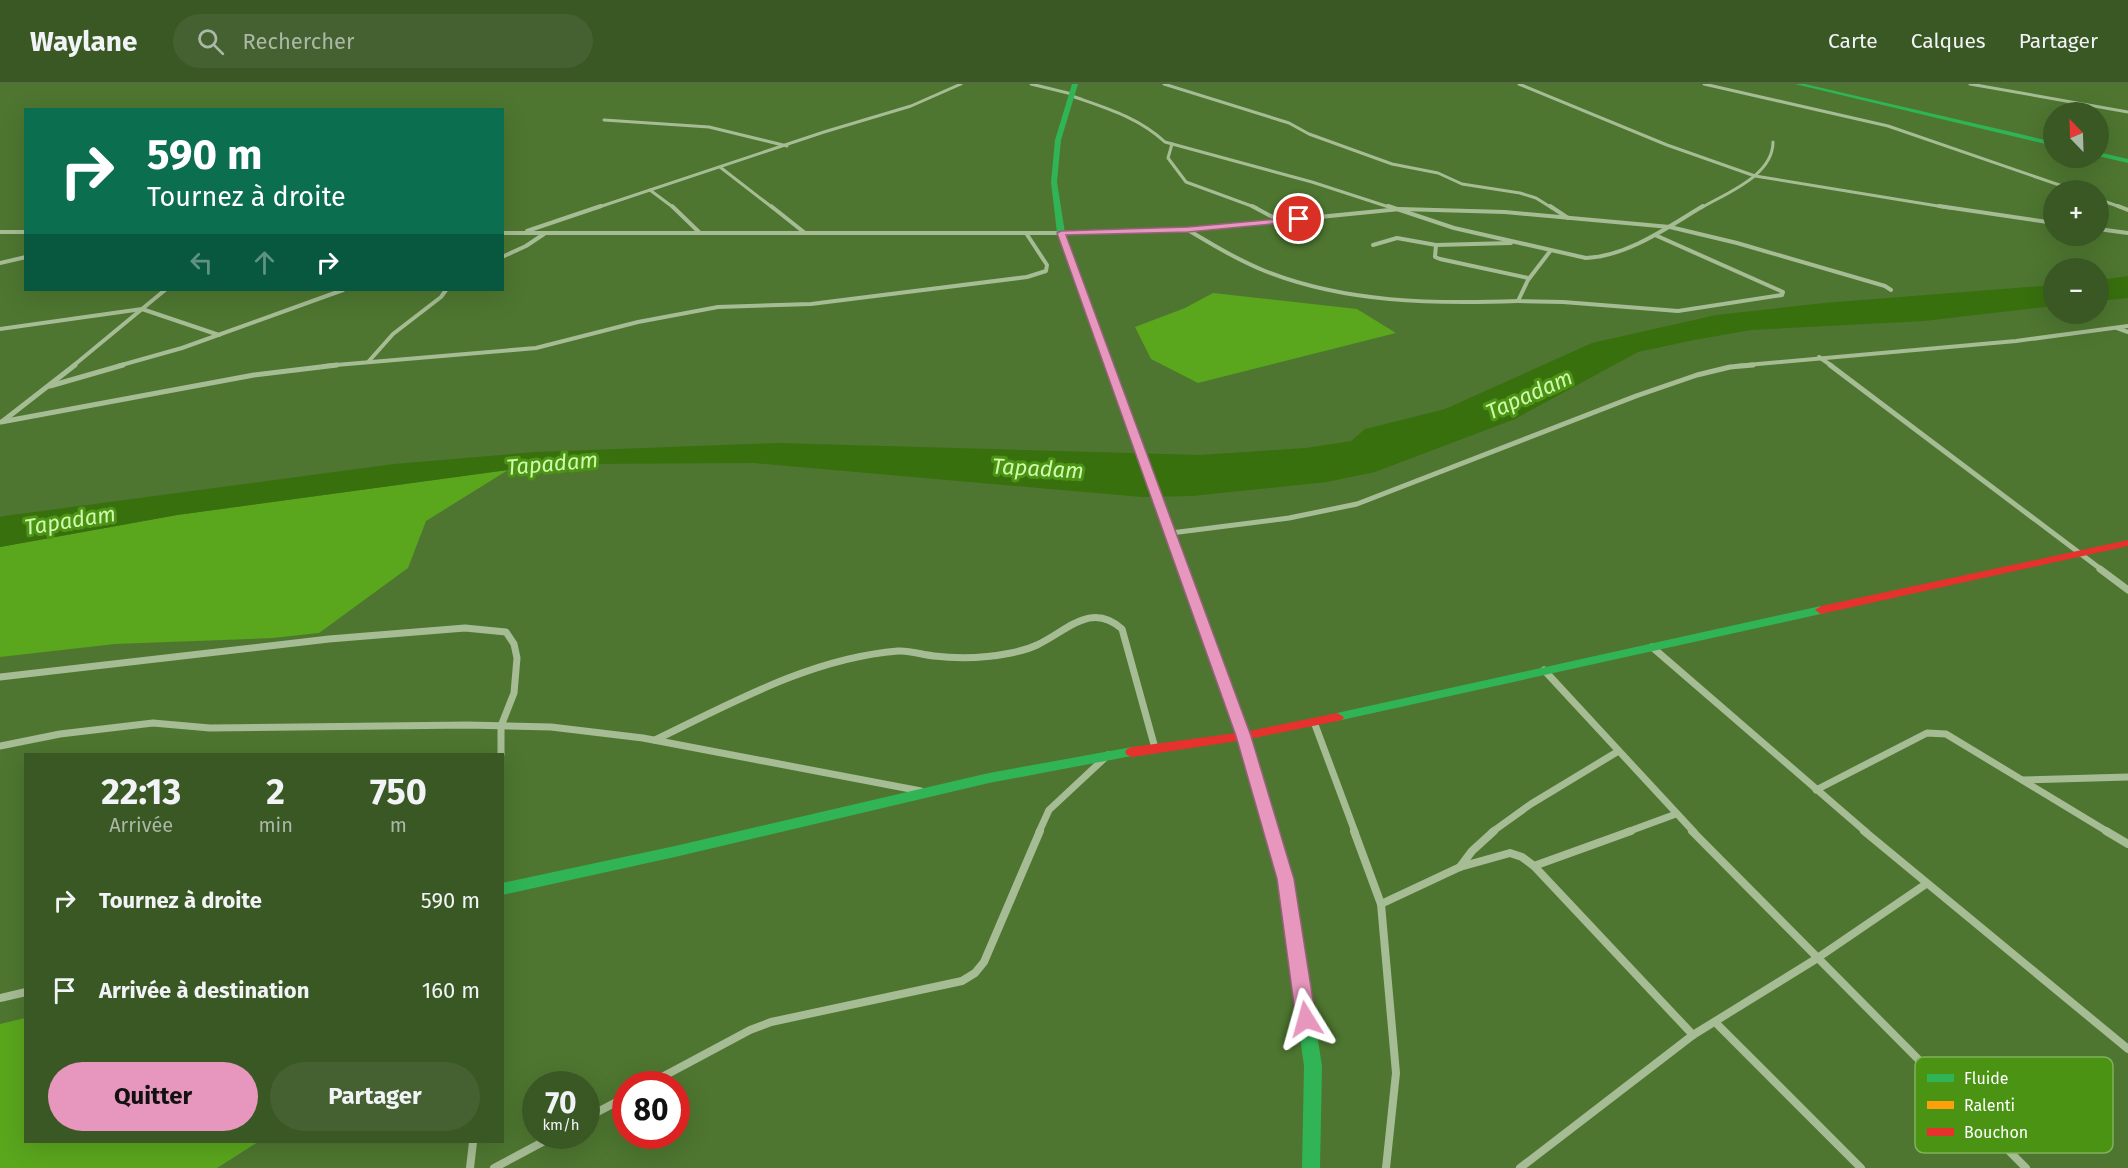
<!DOCTYPE html>
<html lang="fr">
<meta charset="utf-8">
<style>
:root{--surface:#3a5824;--page:#456131;--text:#f1f3f6;--muted:#abb8a6;--line:#546e41;--accent:#e797bd}
body{margin:0;font-family:"Fira Sans",sans-serif;background:var(--page);color:var(--text);height:100vh;display:flex;flex-direction:column;font-size:22px;white-space:nowrap}
*{box-sizing:border-box;margin:0}
p{font-size:20px;color:var(--muted)}
.icon{flex:none;width:33px;height:33px;fill:none;stroke:currentColor;stroke-width:2;stroke-linecap:round;stroke-linejoin:round}
.map{position:relative;flex:1;overflow:hidden}
.side{position:absolute;left:24px;top:669px;width:480px;height:390px;display:flex;flex-direction:column;background:var(--surface);border-radius:0px;box-shadow:0 6px 24px #0002}
.side>*{flex:none}
.banner{position:absolute;left:24px;top:24px;width:480px;height:183px;border-radius:0px;box-shadow:0 6px 24px #0002;background:#0b6e4f;color:#fff;overflow:hidden}
.needle{width:39px;rotate:337deg}
.fabs{position:absolute;left:2043px;top:18px;display:grid;gap:12px}
.fabs a{display:grid;place-items:center;width:66px;height:66px;border-radius:50%;background:var(--surface);box-shadow:0 6px 24px #0002;font-size:30px}
.speed{position:absolute;left:522px;top:987px;display:flex;gap:12px;font-size:30px;font-weight:700;text-align:center}
.speed>*{display:grid;place-content:center;width:78px;height:78px;border-radius:50%;background:var(--surface);box-shadow:0 6px 24px #0002;line-height:1}
.speed small{font-size:15px;font-weight:400}
.speed .limit{border:9px solid #d22;background:#fff;color:#111}
.pin{position:absolute;display:grid;place-items:center;width:51px;height:51px;color:#fff;margin:-26px;border:3px solid #fff;border-radius:50%;box-shadow:0 2px 6px #0007}
.me{position:absolute;width:66px;margin:-33px;rotate:352deg;stroke-linejoin:round;filter:drop-shadow(0 0 4px #0008)}
.turn{display:flex;align-items:center;gap:21px;height:126px;padding:0 24px;font-size:27px}
.turn .icon{width:78px;height:78px;stroke-width:2.5}
.turn b{display:block;font-size:42px;line-height:51px}
.lanes{display:flex;align-items:center;height:57px;padding:0 24px;background:#0003;justify-content:center;gap:30px;direction:ltr}
.lanes .off{opacity:.35}
.eta{display:flex;justify-content:space-evenly;align-items:center;height:102px;text-align:center}
.eta b{font-size:36px;font-weight:700;line-height:42px}
.primary-button{display:flex;gap:12px;margin-top:auto;padding:12px 24px}
.primary-button a{flex:1;height:69px;border-radius:36px;background:var(--accent);color:#111;font-size:24px;font-weight:700;line-height:69px;text-align:center}
.primary-button a+a{background:var(--page);color:var(--text)}
ul{padding:0;list-style:none}
li{display:flex;align-items:center;gap:18px;height:90px;padding:0 24px}
li div{flex:1}
li b{display:block;font-size:22px}
li em{font-style:normal}
header{display:flex;align-items:center;gap:36px;box-sizing:border-box;height:84px;padding:0 30px;background:var(--surface);border-bottom:2px solid var(--line)}
header strong{font-size:28px}
nav{display:flex;gap:33px;margin-inline-start:auto;font-size:21px}
.search{width:420px;height:54px;background:var(--page);display:flex;align-items:center;gap:15px;box-sizing:border-box;padding:0 21px;border-radius:33px;color:var(--muted);font-size:22px}
.map>svg:first-child{display:block}
.green{fill:#5aa61d}
.water{fill:#38700e}
.lines{fill:none;stroke-linecap:round;stroke-linejoin:round}
.street-far4{stroke:#a6bc94;stroke-width:3}
.street-far3{stroke:#a6bc94;stroke-width:4}
.street-far2{stroke:#a6bc94;stroke-width:5}
.street-far1{stroke:#a6bc94;stroke-width:7}
.street{stroke:#a6bc94;stroke-width:8}
.fast{fill:#30b455;fill-rule:evenodd}
.slow{fill:#ff9f0a;fill-rule:evenodd}
.jam{fill:#e5322d;fill-rule:evenodd}
.route{fill:#e797bd;stroke:#96627b;stroke-width:1.5}
.labels{text-anchor:middle;stroke-width:6;stroke-linejoin:round;paint-order:stroke}
.water-label{font-size:22px;font-style:italic;fill:#cff9ad;stroke:#4a9313}
.key{fill:#4a9313;stroke:#80b35a;stroke-width:1.5}
.key-label{font-size:16px;fill:#fff}
</style>
<header>
<strong>Waylane</strong>
<div class="search"><svg class="icon" aria-label="search" viewBox="0 0 24 24"><circle cx="10" cy="10" r="6"/><path d="M15 15l6 6"/></svg>Rechercher</div>
<nav><a>Carte</a><a>Calques</a><a>Partager</a></nav>
</header>
<div class="map">
<svg width="2128" height="1084" viewBox="0 0 2128 1084">
<rect width="100%" height="100%" fill="#4e7630"/>
<g class="green">
<polygon points="1213,209 1357,225 1396,249 1198,299 1151,275 1135,243 1185,224"/>
<polygon points="508,386 426,437 408,484 319,549 273,554 115,560 0,573 0,463 177,431"/>
<polygon points="25,934 26,1058 258,1058 217,1084 0,1084 0,940"/>
</g>
<g class="water">
<polygon points="2128,192 2128,214 2099,217 2099,196"/>
<polygon points="2053,201 2053,222 1924,237 1751,246 1694,256 1638,268 1515,335 1375,388 1327,398 1192,412 1142,413 754,379 585,380 507,386 177,431 0,463 0,433 4,432 394,380 535,368 778,359 1199,371 1306,364 1351,357 1365,345 1445,325 1592,259 1716,231 1824,219"/>
</g>
<g class="lines">
<g class="street-far4">
<polyline points="1031,0 1072,10"/>
<polyline points="1164,0 1289,39 1309,50 1392,80 1438,89 1462,100 1520,109 1536,114 1552,124"/>
<polyline points="1519,0 1667,61 1755,92 1950,124"/>
<polyline points="1704,0 1888,42 2074,106"/>
<polyline points="1970,0 2128,28"/>
<path d="M1072 12C1106 24 1138 33 1165 58L1312 98 1392 124"/>
<polyline points="604,36 709,43 787,62"/>
<polyline points="1172,60 1168,74 1186,98 1257,124"/>
<polyline points="720,83 773,124"/>
<polyline points="650,106 674,124"/>
<polyline points="2098,115 2123,124"/>
<polyline points="596,124 824,48 911,22 961,0"/>
<path d="M1701 124C1726 109 1773 92 1773 58"/>
</g>
<g class="street-far3">
<polyline points="672,122 700,149"/>
<polyline points="771,122 805,149"/>
<polyline points="1252,122 1280,137"/>
<path d="M1388 122 1454 144 1586 174C1628 172 1668 143 1703 122"/>
<polyline points="1550,122 1568,134"/>
<polyline points="1939,122 2054,139"/>
<polyline points="2118,122 2128,126"/>
<polyline points="2098,145 2128,149"/>
<path d="M1188 146C1213 161 1238 176 1265 187 1345 219 1433 220 1518 217"/>
<polyline points="527,147 601,122"/>
<polyline points="0,148 26,148"/>
<polyline points="502,149 1061,149 1188,146 1400,125 1505,128 1670,143 1737,159 1885,202 1891,206"/>
<polyline points="1373,161 1397,154 1436,161 1511,159"/>
<polyline points="1436,161 1435,173 1440,175 1528,194"/>
<polyline points="1551,166 1528,196 1518,217 1563,218 1678,227 1782,211 1783,208 1655,151"/>
<polyline points="502,173 526,162 544,150"/>
<polyline points="0,179 26,173"/>
<polyline points="2117,244 2128,248"/>
<polyline points="0,245 142,225 219,251"/>
<polyline points="1819,273 1832,282"/>
<polyline points="369,277 393,250 441,213 446,206"/>
<polyline points="73,282 165,206"/>
<polyline points="118,282 182,264 343,206"/>
<polyline points="324,282 536,264 638,238 718,223 811,220 1027,193 1046,187 1047,181 1026,149"/>
<polyline points="1736,282 2016,257 2128,242"/>
</g>
<g class="street-far2">
<polyline points="1830,281 2102,486"/>
<polyline points="50,302 123,281"/>
<polyline points="3,337 75,281"/>
<polyline points="1,338 254,291 337,281"/>
<polyline points="1171,449 1289,434 1357,420 1636,312 1697,291 1730,283 1753,281"/>
</g>
<g class="street-far1">
<polyline points="2100,485 2128,506"/>
<polyline points="1652,563 1866,748"/>
<polyline points="1544,586 1694,748"/>
<polyline points="0,593 329,555 465,544 506,548 514,560 517,574 514,609 501,642 501,670"/>
<polyline points="1314,638 1355,748"/>
<path d="M655 656C732 619 811 574 898 567 910 566 922 571 934 572 959 575 986 574 1011 569 1020 567 1029 565 1037 561 1067 547 1091 517 1122 545L1155 664"/>
<polyline points="0,662 60,650 153,639 210,644 468,641 551,643 643,654 921,707"/>
<polyline points="2023,696 2128,693"/>
<polyline points="1816,706 1927,649 1946,650 2108,748"/>
<polyline points="1039,748 1049,726 1108,671"/>
<polyline points="1492,748 1531,720 1617,668"/>
<polyline points="1627,748 1676,730"/>
</g>
<g class="street">
<polyline points="1354,747 1381,820 1396,989 1386,1084"/>
<polyline points="1692,747 2026,1084"/>
<polyline points="1864,747 2128,965"/>
<polyline points="2106,747 2128,760"/>
<polyline points="1534,782 1631,747"/>
<polyline points="1460,783 1472,767 1494,747"/>
<polyline points="1381,820 1460,783 1510,769 1522,773 1534,782 1693,951"/>
<polyline points="0,914 26,908"/>
<polyline points="1715,938 1861,1084"/>
<polyline points="649,1000 750,946 771,938 962,897 975,889 984,878 1040,747"/>
<polyline points="586,1034 626,1013"/>
<polyline points="470,1084 473,1058"/>
<polyline points="494,1084 554,1052"/>
<polyline points="1520,1084 1693,951 1816,875 1926,800"/>
</g>
<g class="fast">
<polygon points="1072,0 1078,0 1061,56 1057,98 1065,149 1214,553 1208,557 1202,553 1057,149 1051,98 1055,56"/>
<polygon points="1795,0 1805,0 2054,58 2054,62"/>
<polygon points="2098,68 2128,75 2128,79 2098,72"/>
<polygon points="1821,522 1827,526 1825,529 1337,637 1330,633 1337,629"/>
<polygon points="1132,663 1137,665 1139,668 1137,671 989,699 675,773 502,811 502,799 675,762 989,689"/>
<polygon points="1297,868 1303,869 1305,874 1322,982 1320,1084 1302,1084 1304,982 1289,874 1291,869"/>
</g>
<polygon class="slow" points="1208,549 1214,553 1251,652 1294,795 1305,874 1303,879 1297,880 1291,879 1289,874 1278,795 1237,652 1202,553"/>
<g class="jam">
<polygon points="2128,456 2128,462 1821,530 1815,526 1821,522"/>
<polygon points="1337,629 1344,633 1342,636 1244,656 1132,673 1127,671 1125,668 1127,665 1132,663 1244,648"/>
</g>
</g>
<polygon class="route" points="1299,133 1302,133 1302,137 1188,148 1066,151 1251,652 1294,795 1316,935 1313,941 1306,943 1299,941 1296,935 1277,795 1236,652 1057,149 1061,147 1188,143"/>
<g class="labels">
<g class="water-label">
<text transform="translate(1529 310) rotate(-24)" y="8">Tapadam</text>
<text transform="translate(552 379) rotate(-5)" y="8">Tapadam</text>
<text transform="translate(1038 384) rotate(3)" y="8">Tapadam</text>
<text transform="translate(70 436) rotate(-9)" y="8">Tapadam</text>
</g>
</g>
<rect x="1915" y="973" width="198" height="96" rx="9" class="key"/>
<rect x="1927" y="990" width="27" height="8" fill="#30b455"/>
<rect x="1927" y="1017" width="27" height="8" fill="#ff9f0a"/>
<rect x="1927" y="1044" width="27" height="8" fill="#e5322d"/>
<g class="key-label">
<text x="1964" y="1000">Fluide</text>
<text x="1964" y="1027">Ralenti</text>
<text x="1964" y="1054">Bouchon</text>
</g>
</svg>
<div class="fabs">
<a><svg class="needle" viewBox="-14 -14 28 28"><path d="M0-13l5 13h-10z" fill="#e53935"/><path d="M0 13l5-13h-10z" fill="#abb8a6"/></svg></a>
<a>+</a>
<a>−</a>
</div>
<div class="speed"><div>70<small>km/h</small></div><div class="limit">80</div></div>
<div class="pin" style="left:1299px;top:135px;background:#d93025"><svg class="icon" aria-label="arrive" viewBox="0 0 24 24"><path d="M6 21V4h12l-3 4 3 4H6"/></svg></div>
<svg class="me" style="left:1306px;top:935px" viewBox="-20 -20 40 40"><path d="M0-17L14 15 0 8-14 15z" fill="#e797bd" stroke="#fff" stroke-width="4"/></svg>
<div class="banner">
<div class="turn"><svg class="icon" aria-label="right" viewBox="0 0 24 24"><path d="M7 20v-9h11M14 6l5 5-5 5"/></svg><div><b>590 m</b>Tournez à droite</div></div>
<div class="lanes"><svg class="icon off" aria-label="left" viewBox="0 0 24 24"><path d="M17 20v-9H6M10 6l-5 5 5 5"/></svg><svg class="icon off" aria-label="ahead" viewBox="0 0 24 24"><path d="M12 20V5M6 11l6-6 6 6"/></svg><svg class="icon" aria-label="right" viewBox="0 0 24 24"><path d="M7 20v-9h11M14 6l5 5-5 5"/></svg></div>
</div>
<section class="side">
<div class="eta">
<div><b>22:13</b><p>Arrivée</p></div>
<div><b>2</b><p>min</p></div>
<div><b>750</b><p>m</p></div>
</div>
<ul>
<li><svg class="icon" aria-label="right" viewBox="0 0 24 24"><path d="M7 20v-9h11M14 6l5 5-5 5"/></svg><div><b>Tournez à droite</b></div><em>590 m</em></li>
<li><svg class="icon" aria-label="arrive" viewBox="0 0 24 24"><path d="M6 21V4h12l-3 4 3 4H6"/></svg><div><b>Arrivée à destination</b></div><em>160 m</em></li>
</ul>
<div class="primary-button"><a>Quitter</a><a>Partager</a></div>
</section>
</div>
